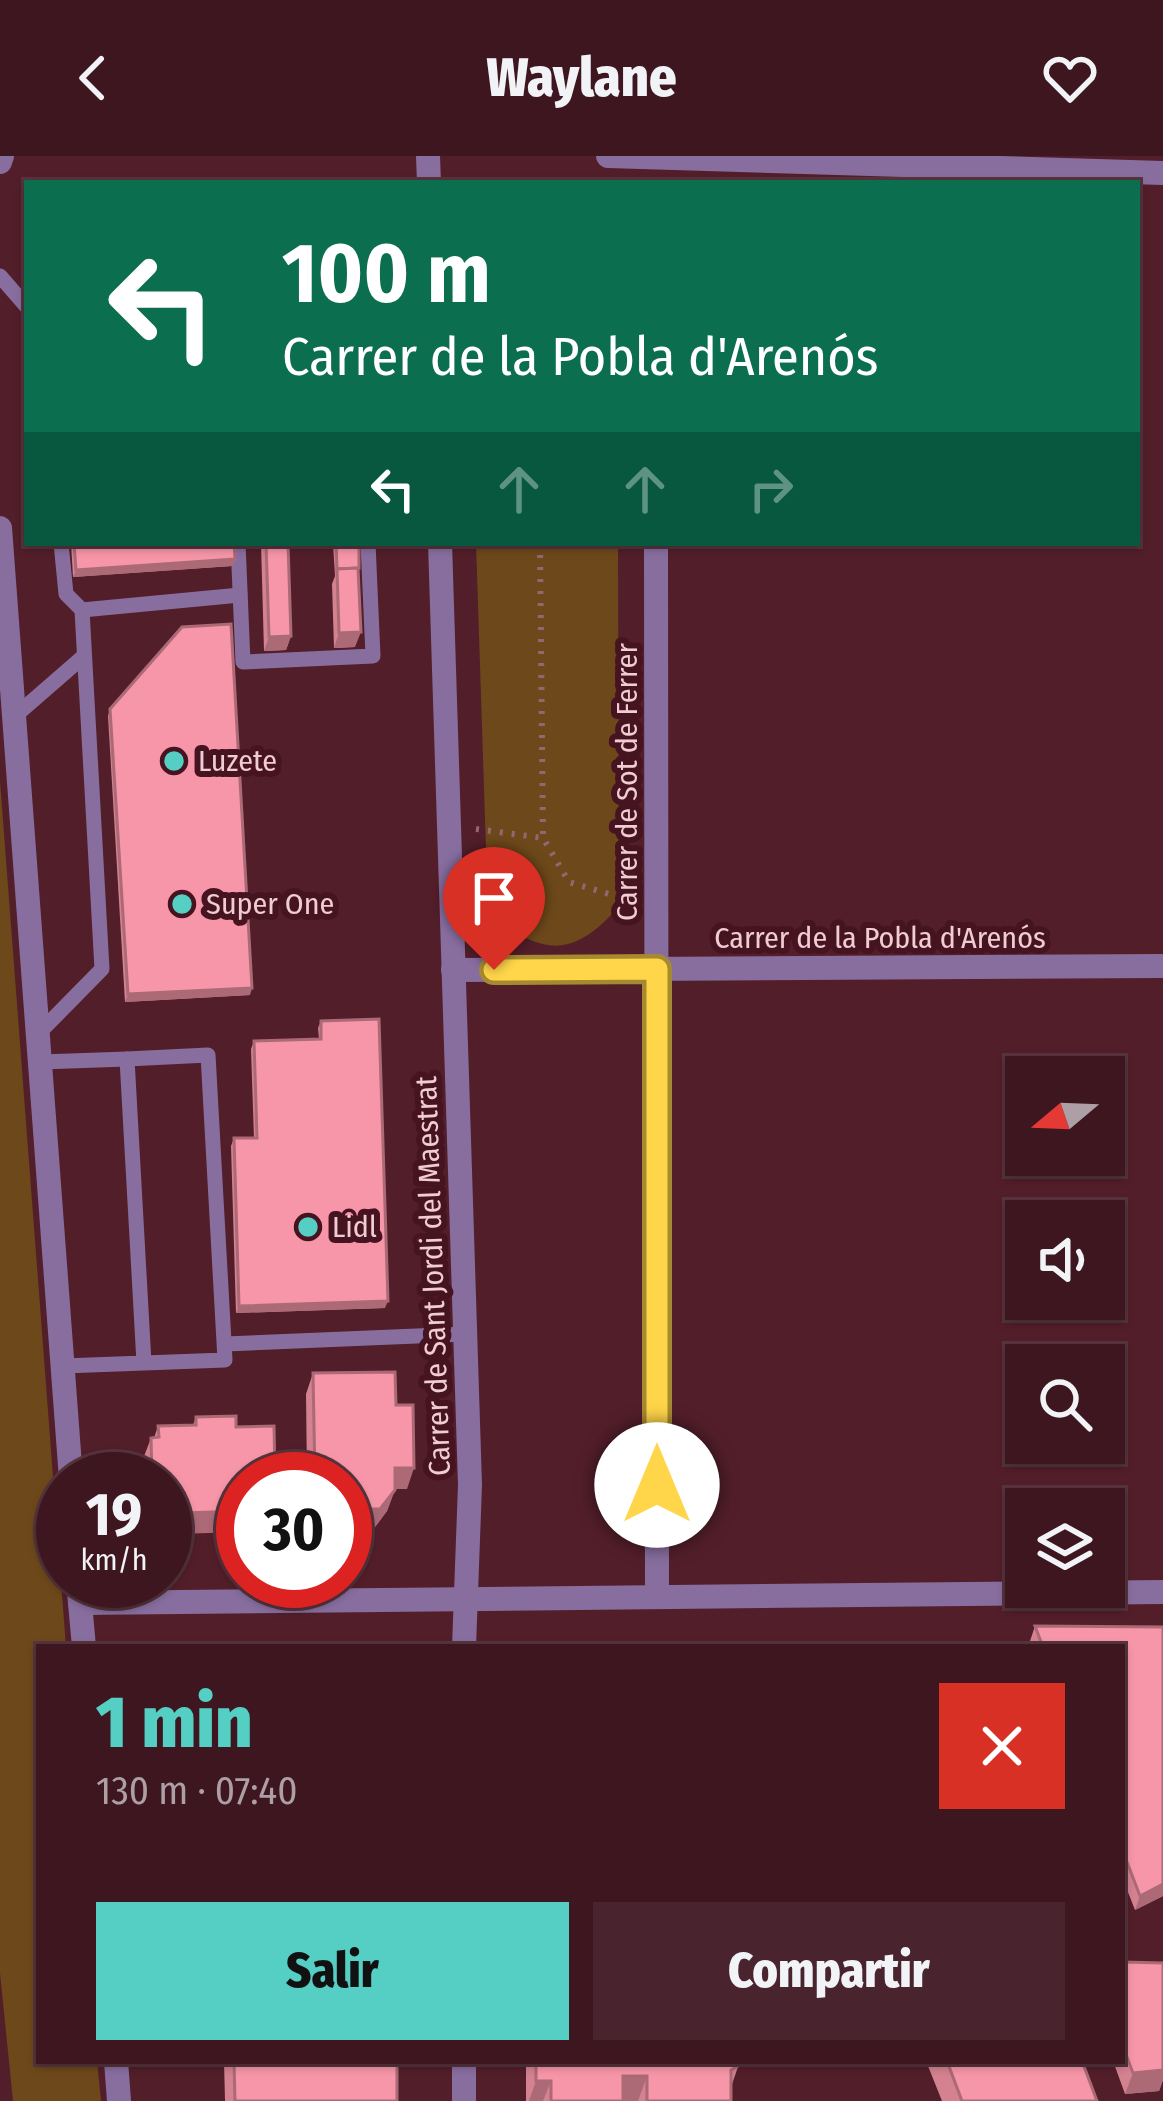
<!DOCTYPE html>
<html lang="es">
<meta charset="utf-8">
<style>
:root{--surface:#3e1620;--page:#49232d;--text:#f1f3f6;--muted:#ad9fa5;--line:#57353e;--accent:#55cec4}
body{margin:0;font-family:"Fira Sans Condensed",sans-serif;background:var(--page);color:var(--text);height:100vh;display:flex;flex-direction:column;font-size:45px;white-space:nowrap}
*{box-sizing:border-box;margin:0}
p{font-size:39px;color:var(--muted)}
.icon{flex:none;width:66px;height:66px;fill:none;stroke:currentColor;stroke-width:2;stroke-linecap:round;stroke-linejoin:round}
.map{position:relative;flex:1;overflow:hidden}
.panel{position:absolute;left:36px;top:1488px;width:1089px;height:420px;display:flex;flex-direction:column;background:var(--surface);border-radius:0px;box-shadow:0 3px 9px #0004,0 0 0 3px var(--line)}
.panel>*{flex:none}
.hud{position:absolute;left:24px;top:24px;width:1116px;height:366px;border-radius:0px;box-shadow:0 3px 9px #0004,0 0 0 3px var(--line);background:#0b6e4f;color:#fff;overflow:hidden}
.needle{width:78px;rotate:251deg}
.buttons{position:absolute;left:1005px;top:900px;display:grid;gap:24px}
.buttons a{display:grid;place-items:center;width:120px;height:120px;border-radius:0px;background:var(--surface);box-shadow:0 3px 9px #0004,0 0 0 3px var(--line);font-size:60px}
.speed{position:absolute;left:36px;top:1296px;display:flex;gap:24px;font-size:60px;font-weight:700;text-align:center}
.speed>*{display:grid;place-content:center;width:156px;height:156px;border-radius:50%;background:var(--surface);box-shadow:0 3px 9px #0004,0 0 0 3px var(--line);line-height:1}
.speed small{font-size:30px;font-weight:400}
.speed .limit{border:18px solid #d22;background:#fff;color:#111}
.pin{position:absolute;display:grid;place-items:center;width:102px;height:102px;color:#fff;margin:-123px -51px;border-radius:50% 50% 50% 0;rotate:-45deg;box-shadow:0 0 12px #0007}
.pin .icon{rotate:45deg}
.me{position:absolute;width:132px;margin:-66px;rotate:0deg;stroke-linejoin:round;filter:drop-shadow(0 0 9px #0008)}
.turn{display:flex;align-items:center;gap:42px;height:252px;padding:0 60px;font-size:54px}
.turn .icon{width:156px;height:156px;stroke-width:2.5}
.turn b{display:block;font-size:84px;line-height:102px}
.lanes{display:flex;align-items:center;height:114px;padding:0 60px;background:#0003;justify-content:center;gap:60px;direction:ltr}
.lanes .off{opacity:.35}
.round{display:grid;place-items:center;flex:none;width:126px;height:126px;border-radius:0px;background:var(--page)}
.headline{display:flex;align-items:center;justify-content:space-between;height:204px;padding:0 60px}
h1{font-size:72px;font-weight:800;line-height:90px;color:var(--accent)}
.button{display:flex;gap:24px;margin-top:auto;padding:24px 60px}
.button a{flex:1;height:138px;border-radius:0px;background:var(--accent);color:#111;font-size:48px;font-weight:800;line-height:138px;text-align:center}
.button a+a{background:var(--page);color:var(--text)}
header{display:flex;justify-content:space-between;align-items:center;height:156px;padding:0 60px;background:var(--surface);font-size:54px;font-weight:800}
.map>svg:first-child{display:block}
.green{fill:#6d481a}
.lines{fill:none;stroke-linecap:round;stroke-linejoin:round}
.path{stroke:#946770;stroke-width:6;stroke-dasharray:3 9;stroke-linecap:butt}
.lane{stroke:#886e9f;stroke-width:15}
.street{stroke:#886e9f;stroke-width:24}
.wall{fill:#d48190}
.shaded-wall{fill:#ac6976}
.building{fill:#f696a8;stroke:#ac6976;stroke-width:3}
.route-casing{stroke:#a68a30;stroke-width:30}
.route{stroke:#ffd54a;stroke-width:21}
.poi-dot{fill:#55cec4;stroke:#461421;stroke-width:4.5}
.labels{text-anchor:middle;stroke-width:12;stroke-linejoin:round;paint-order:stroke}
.poi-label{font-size:30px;fill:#f0cdd2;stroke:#461421;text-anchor:start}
.street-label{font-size:30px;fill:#f0cdd2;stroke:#461421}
</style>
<header><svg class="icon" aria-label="back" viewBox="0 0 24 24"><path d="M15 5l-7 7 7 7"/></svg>Waylane<svg class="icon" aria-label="heart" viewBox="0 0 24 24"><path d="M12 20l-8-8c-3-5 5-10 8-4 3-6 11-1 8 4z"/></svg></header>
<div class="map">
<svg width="1163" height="1945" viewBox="0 0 1163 1945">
<rect width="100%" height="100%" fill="#521e2a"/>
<g class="green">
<path d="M476 387H618L619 750C573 804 539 800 488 755Z"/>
<polygon points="0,625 66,1491 39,1491 39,1905 97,1905 101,1945 13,1945 0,1817"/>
</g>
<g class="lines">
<g class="path">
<polyline points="540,387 543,682 569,726 612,739 631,731"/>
<polyline points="476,673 543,682"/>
</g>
<g class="lane">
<polyline points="0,120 27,151"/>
<polyline points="238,387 243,506 373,500 368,387"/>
<polyline points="82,454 240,439"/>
<polyline points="15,560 84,500"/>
<polyline points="39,877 102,813 82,454 66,438 61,387"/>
<polyline points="41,906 127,903"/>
<polyline points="225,1188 465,1178"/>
<polyline points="63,1210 225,1204 208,899 127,903 144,1207"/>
</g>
<g class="street">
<polyline points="428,0 429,27"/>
<polyline points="608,0 1163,17"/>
<polyline points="0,6 2,0"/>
<polyline points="0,372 71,1323"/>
<polyline points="440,387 470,1329 464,1491"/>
<polyline points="656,387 657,1441"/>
<polyline points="453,814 1163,810"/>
<polyline points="78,1425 84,1491"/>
<polyline points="80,1447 1163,1436"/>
<polyline points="116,1905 119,1945"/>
<polyline points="464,1905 464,1945"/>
</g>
</g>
<g class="wall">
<polygon points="71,387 234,387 235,403 232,410 73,421"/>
<polygon points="261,387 288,387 291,480 286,494 264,495"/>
<polygon points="333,387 359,387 359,412 355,491 334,492 332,428 335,420"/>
<polygon points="110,553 250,839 125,846 108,560"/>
<polygon points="321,865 385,1152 236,1157 231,990 234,982 254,982 251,893 254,885 319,883 318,872"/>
<polygon points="313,1217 396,1249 407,1333 395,1333 387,1355 372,1375 345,1374 345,1323 307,1323 306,1238"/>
<polygon points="236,1260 175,1378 165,1323 143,1323 143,1303 151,1282 154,1282 158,1270 193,1269 196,1261"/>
<polygon points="1035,1470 1163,1471 1163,1740 1135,1754 1122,1721 1122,1491 1032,1491 1030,1485"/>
<polygon points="1122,1806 1163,1807 1163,1924 1159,1935 1125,1938 1113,1905 1122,1905"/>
<polygon points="224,1905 397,1905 397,1945 225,1945"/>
<polygon points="526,1905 740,1905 731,1931 731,1945 526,1945"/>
<polygon points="926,1905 1082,1905 1097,1945 942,1945"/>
</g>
<g class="shaded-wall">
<polygon points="235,403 232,410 73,421 76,414"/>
<polygon points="361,476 355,491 334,492 339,477"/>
<polygon points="291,480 286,494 264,495 269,481"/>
<polygon points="252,832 250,839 125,846 128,838"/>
<polygon points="388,1145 385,1152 236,1157 239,1150"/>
<polygon points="395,1312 414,1312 407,1333 387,1333"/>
<polygon points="395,1334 387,1355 372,1375 345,1374 345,1353"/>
<polygon points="165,1349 182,1349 175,1370 165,1370"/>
<polygon points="243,1355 243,1376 175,1378 183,1357"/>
<polygon points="1163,1728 1163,1740 1135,1754 1140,1740"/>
<polygon points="1163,1914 1163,1924 1159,1935 1125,1938 1133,1917"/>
<polygon points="623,1920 647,1920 638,1945 614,1945"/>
<polygon points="536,1925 551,1925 543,1945 529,1945"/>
</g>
<g class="building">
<polygon points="208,24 236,25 236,27 208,27"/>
<polygon points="74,387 234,387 235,403 76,414"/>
<polygon points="266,387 288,387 291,480 269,481"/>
<polygon points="336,387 359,387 359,412 337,413"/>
<polygon points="358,412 361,476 339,477 337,413"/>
<polygon points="231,468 252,832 128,838 110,553 182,471"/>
<polygon points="379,863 388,1145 239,1150 234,982 257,982 254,885 321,883 321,865"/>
<polygon points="395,1216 396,1249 413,1249 414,1312 395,1312 395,1334 380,1353 345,1353 345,1323 315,1323 313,1217"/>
<polygon points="236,1260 236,1271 274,1270 275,1323 243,1323 243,1355 183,1357 182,1349 165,1349 165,1323 152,1323 151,1282 159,1281 158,1270 196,1269 196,1261"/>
<polygon points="1035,1470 1163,1471 1163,1728 1140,1740 1122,1693 1122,1491 1043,1491"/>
<polygon points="1122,1806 1163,1807 1163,1914 1133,1917 1122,1888"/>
<polygon points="234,1905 397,1905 397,1945 235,1945"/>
<polygon points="536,1905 740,1905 738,1910 731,1914 731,1945 647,1945 647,1920 623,1920 623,1945 551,1945 551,1925 536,1925"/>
<polygon points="947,1905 1082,1905 1097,1945 962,1945"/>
</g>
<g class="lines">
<g class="route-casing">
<polyline id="route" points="494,814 657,813 657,1329"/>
</g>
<use href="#route" class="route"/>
</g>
<g class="poi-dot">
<circle cx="174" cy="605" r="12"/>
<circle cx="182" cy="748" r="12"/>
<circle cx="308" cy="1071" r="12"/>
</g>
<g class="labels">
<g class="poi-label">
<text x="198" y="615">Luzete</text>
<text x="206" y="758">Super One</text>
<text x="332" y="1081">Lidl</text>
</g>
<g class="street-label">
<text transform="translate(627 626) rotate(-90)" y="10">Carrer de Sot de Ferrer</text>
<text x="880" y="792">Carrer de la Pobla d'Arenós</text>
<text transform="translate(433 1120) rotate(-92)" y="10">Carrer de Sant Jordi del Maestrat</text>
</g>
</g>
</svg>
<div class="buttons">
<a><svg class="needle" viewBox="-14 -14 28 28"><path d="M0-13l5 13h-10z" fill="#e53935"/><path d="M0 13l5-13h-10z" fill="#ad9fa5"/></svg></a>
<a><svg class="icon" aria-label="sound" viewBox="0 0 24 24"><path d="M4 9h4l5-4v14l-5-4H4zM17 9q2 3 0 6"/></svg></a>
<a><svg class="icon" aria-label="search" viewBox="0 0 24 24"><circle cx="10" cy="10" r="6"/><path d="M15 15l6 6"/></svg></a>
<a><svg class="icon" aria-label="layers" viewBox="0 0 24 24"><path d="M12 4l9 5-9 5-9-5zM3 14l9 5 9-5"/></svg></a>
</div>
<div class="speed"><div>19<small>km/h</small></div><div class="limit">30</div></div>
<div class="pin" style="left:494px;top:814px;background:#d93025"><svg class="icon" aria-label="arrive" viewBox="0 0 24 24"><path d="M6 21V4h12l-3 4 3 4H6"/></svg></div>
<svg class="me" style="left:657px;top:1329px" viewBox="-20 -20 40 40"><circle r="19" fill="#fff"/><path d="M0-13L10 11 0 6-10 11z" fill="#ffd54a"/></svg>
<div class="hud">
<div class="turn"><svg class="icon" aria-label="left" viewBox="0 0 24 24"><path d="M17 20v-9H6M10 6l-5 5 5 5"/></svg><div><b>100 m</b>Carrer de la Pobla d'Arenós</div></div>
<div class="lanes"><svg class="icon" aria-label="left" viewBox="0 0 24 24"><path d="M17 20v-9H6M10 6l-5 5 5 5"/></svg><svg class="icon off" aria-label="ahead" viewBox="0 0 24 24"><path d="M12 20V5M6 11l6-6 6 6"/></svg><svg class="icon off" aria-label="ahead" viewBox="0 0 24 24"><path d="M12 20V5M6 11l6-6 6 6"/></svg><svg class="icon off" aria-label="right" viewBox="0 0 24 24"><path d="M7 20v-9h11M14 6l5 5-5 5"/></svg></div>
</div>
<section class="panel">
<div class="headline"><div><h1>1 min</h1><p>130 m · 07:40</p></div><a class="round" style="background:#d93025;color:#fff"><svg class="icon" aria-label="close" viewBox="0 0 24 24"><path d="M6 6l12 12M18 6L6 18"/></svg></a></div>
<div class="button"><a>Salir</a><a>Compartir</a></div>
</section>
</div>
